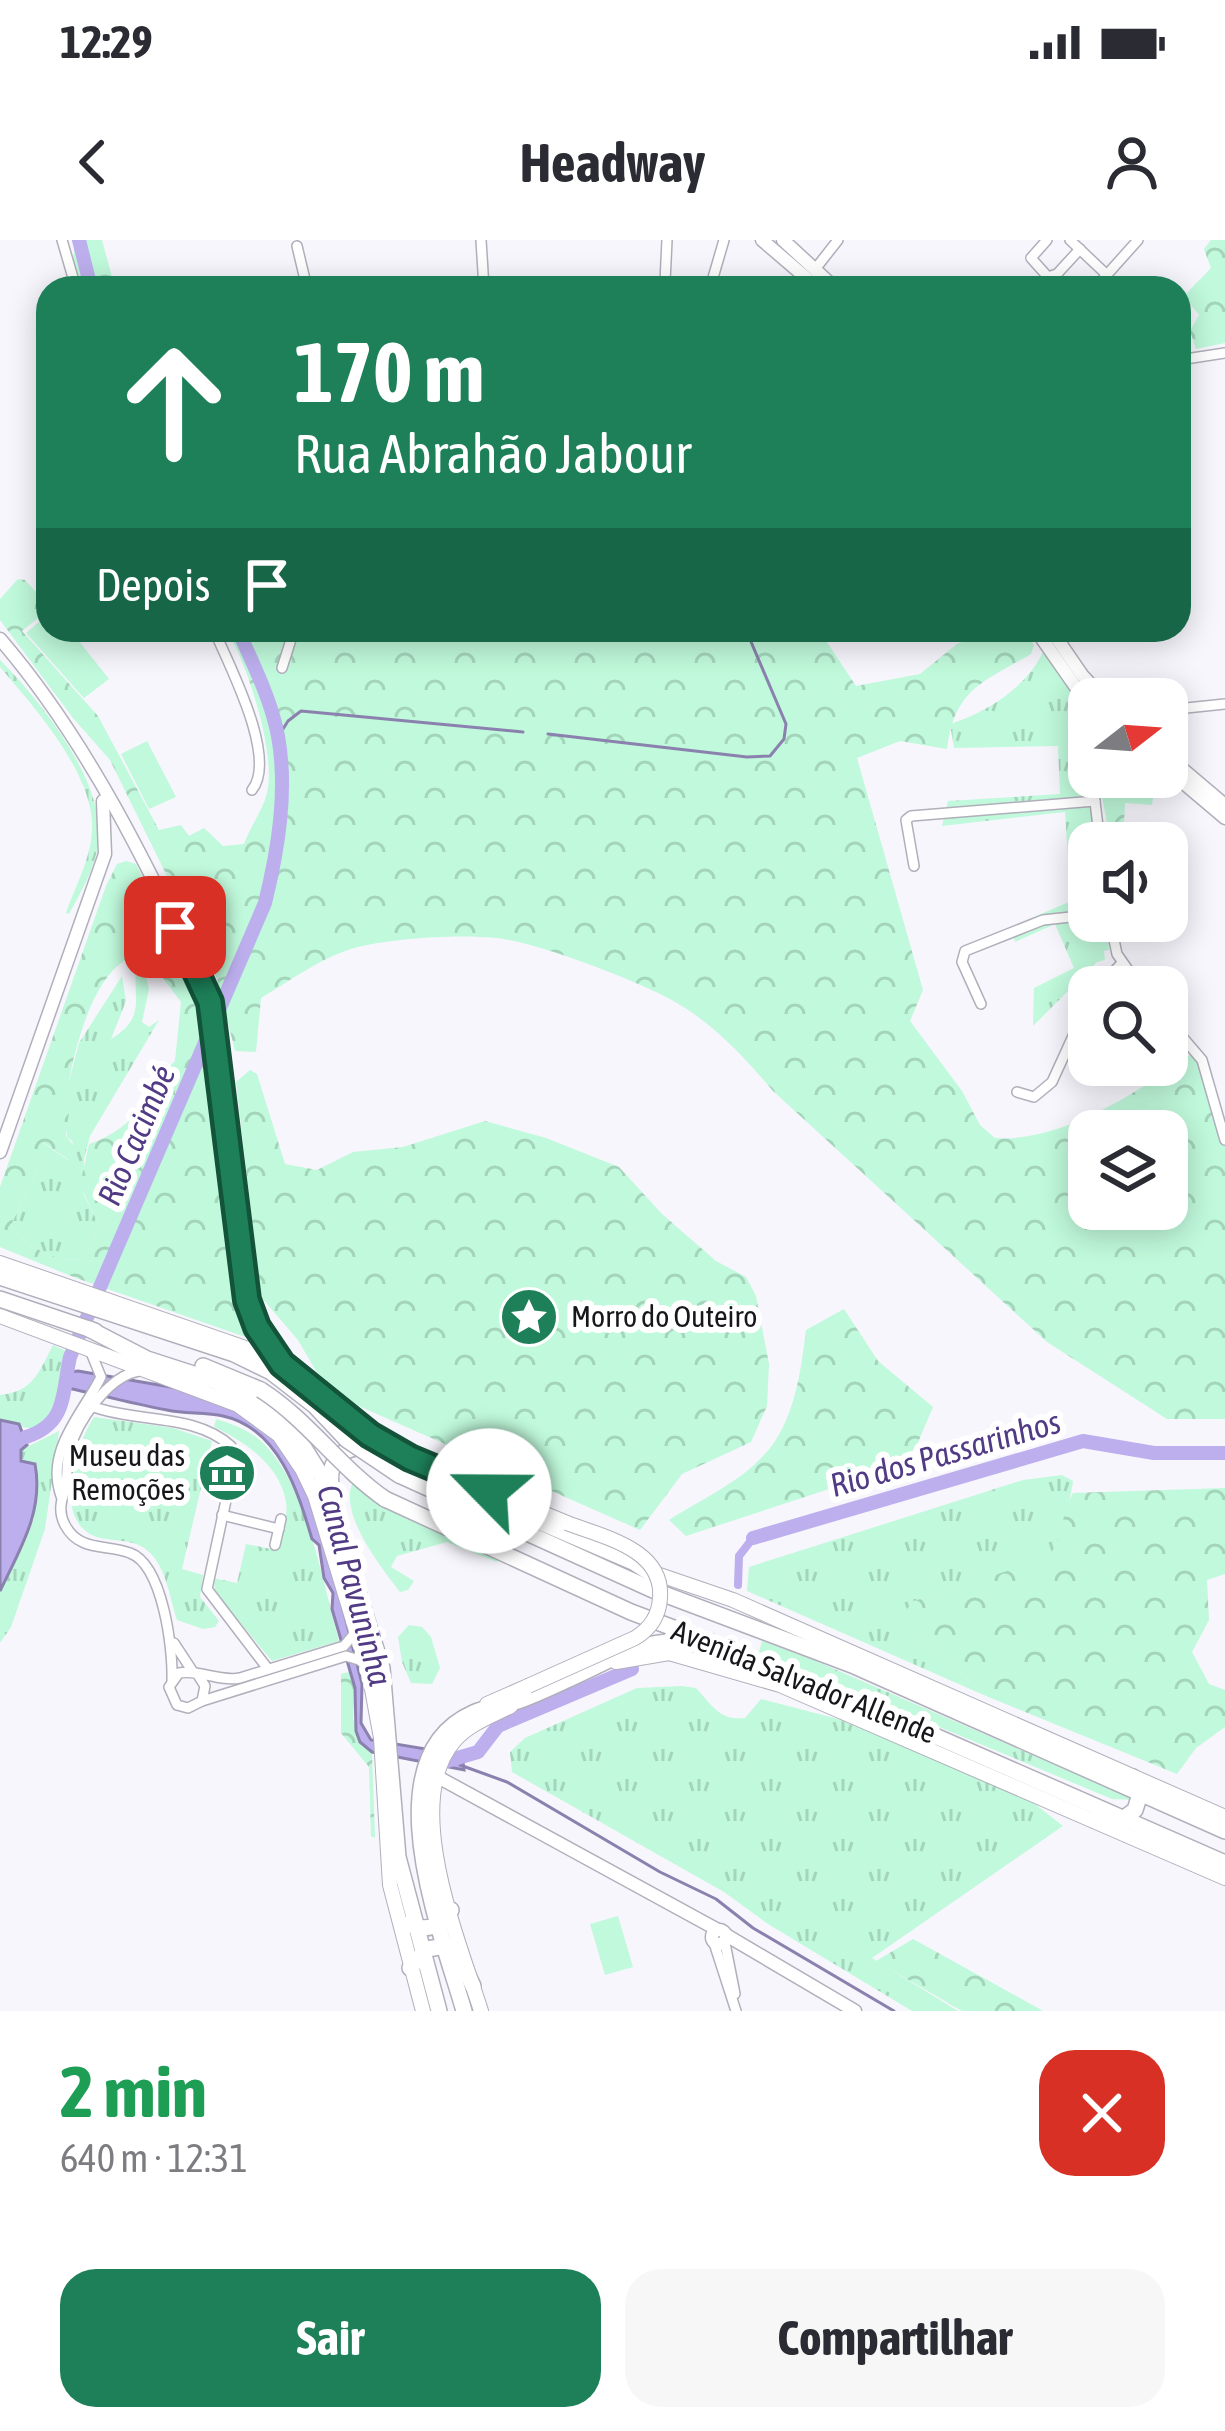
<!DOCTYPE html>
<html lang="pt">
<meta charset="utf-8">
<style>
:root{--surface:#fff;--page:#f7f7f7;--text:#2b2b33;--muted:#7c7c81;--accent:#1d8059}
body{margin:0;font-family:"Asap Condensed",sans-serif;background:var(--page);color:var(--text);height:100vh;display:flex;flex-direction:column;font-size:45px;white-space:nowrap}
*{box-sizing:border-box;margin:0}
p{font-size:39px;color:var(--muted)}
.icon{flex:none;width:66px;height:66px;fill:none;stroke:currentColor;stroke-width:2;stroke-linecap:round;stroke-linejoin:round}
.map{position:relative;height:1771px;overflow:hidden}
.side{display:flex;flex-direction:column;background:var(--surface);flex:1}
.side>*{flex:none}
.guide{position:absolute;left:36px;top:36px;width:1155px;height:366px;border-radius:36px;box-shadow:0 6px 30px #0003;background:#1d8059;color:#fff;overflow:hidden}
.needle{width:78px;rotate:73deg}
.controls{position:absolute;left:1068px;top:438px;display:grid;gap:24px}
.controls a{display:grid;place-items:center;width:120px;height:120px;border-radius:24px;background:var(--surface);box-shadow:0 6px 30px #0003;font-size:60px}
.pin{position:absolute;display:grid;place-items:center;width:102px;height:102px;color:#fff;margin:-51px;border-radius:24px;box-shadow:0 6px 18px #0006}
.me{position:absolute;width:132px;margin:-66px;rotate:293deg;stroke-linejoin:round;filter:drop-shadow(0 0 9px #0008)}
.turn{display:flex;align-items:center;gap:42px;height:252px;padding:0 60px;font-size:54px}
.turn .icon{width:156px;height:156px;stroke-width:2.5}
.turn b{display:block;font-size:84px;line-height:102px}
.then{display:flex;align-items:center;height:114px;padding:0 60px;background:#0003;gap:24px;font-size:45px}
.round{display:grid;place-items:center;flex:none;width:126px;height:126px;border-radius:36px;background:var(--page)}
.headline{display:flex;align-items:center;justify-content:space-between;height:204px;padding:0 60px}
h1{font-size:72px;font-weight:700;line-height:90px;color:#1e9e55}
.button{display:flex;gap:24px;margin-top:auto;padding:24px 60px}
.button a{flex:1;height:138px;border-radius:36px;background:var(--accent);color:#fff;font-size:48px;font-weight:700;line-height:138px;text-align:center}
.button a+a{background:var(--page);color:var(--text)}
.status{display:flex;justify-content:space-between;align-items:center;height:84px;padding:0 60px;background:var(--surface);direction:ltr}
.status svg{height:33px;fill:currentColor}
header{display:flex;justify-content:space-between;align-items:center;height:156px;padding:0 60px;background:var(--surface);font-size:54px;font-weight:700}
.map>svg:first-child{display:block}
.grass{fill:url(#grass-tufts)}
.forest{fill:url(#forest-crowns);fill-rule:evenodd}
.pitch{fill:#c0f9db}
.water{fill:#bdafee;stroke:#8b81ae;stroke-width:3}
.lines{fill:none;stroke-linecap:round;stroke-linejoin:round}
.stream{stroke:#8b81ae;stroke-width:3}
.canal{stroke:#bdafee;stroke-width:8}
.river{stroke:#bdafee;stroke-width:14}
.street-casing{stroke:#b1afbb;stroke-width:12}
.secondary-casing{stroke:#b1afbb;stroke-width:15}
.primary-casing{stroke:#b1afbb;stroke-width:16}
.highway-casing{stroke:#b1afbb;stroke-width:18}
.street{stroke:#fff;stroke-width:9}
.secondary{stroke:#fff;stroke-width:12}
.primary{stroke:#fff;stroke-width:14}
.highway{stroke:#fff;stroke-width:15}
.primary-bridge-casing{stroke:#b1afbb;stroke-width:16;stroke-linecap:butt}
.highway-bridge-casing{stroke:#b1afbb;stroke-width:18;stroke-linecap:butt}
.primary-bridge{stroke:#fff;stroke-width:14}
.highway-bridge{stroke:#fff;stroke-width:15}
.route-casing{stroke:#13533a;stroke-width:30}
.route{stroke:#1d8059;stroke-width:21}
.labels{text-anchor:middle;stroke-width:12;stroke-linejoin:round;paint-order:stroke}
.poi-label{font-size:30px;fill:#17161a;stroke:#fff;text-anchor:start}
.street-label{font-size:30px;fill:#17161a;stroke:#fff}
.water-label{font-size:33px;font-style:italic;fill:#523b85;stroke:#fff}
</style>
<div class="status"><b>12:29</b><svg viewBox="0 0 49 12"><path d="M0 12V9h3v3zM5 12V6h3v6zM10 12V3h3v9zM15 12V0h3v12zM26 1h20v11H26zM47 4h2v5h-2z"/></svg></div>
<header><svg class="icon" aria-label="back" viewBox="0 0 24 24"><path d="M15 5l-7 7 7 7"/></svg>Headway<svg class="icon" aria-label="person" viewBox="0 0 24 24"><circle cx="12" cy="8" r="4"/><path d="M4 21q1-7 8-7t8 7"/></svg></header>
<div class="map">
<svg width="1225" height="1771" viewBox="0 0 1225 1771">
<defs>
<pattern id="grass-tufts" width="24" height="20" patternUnits="userSpaceOnUse" patternTransform="scale(3)"><rect width="24" height="20" fill="#c0f9db"/><path d="M3 7l-1-3M5 7V3M7 7l1-3M15 17l-1-3M17 17v-4M19 17l1-3" fill="none" stroke="#a4d5bb"/></pattern>
<pattern id="forest-crowns" width="20" height="18" patternUnits="userSpaceOnUse" patternTransform="scale(3)"><rect width="20" height="18" fill="#c0f9db"/><path d="M2 6a3 3 0 1 1 6 0M12 15a3 3 0 1 1 6 0" fill="none" stroke="#a4d5bb"/></pattern>
</defs>
<rect width="100%" height="100%" fill="#f7f6fd"/>
<g class="grass">
<path d="M1043 412 1068 444 1083 480 1097 603H1089V681H1106L1109 710 1104 711 1105 720 1097 722 1033 786 1034 748 1074 728 1055 684 1015 702 1010 687 1076 659 1069 634 1065 572 942 586 948 561 1060 554 1058 506 954 508 950 484C986 473 1027 447 1043 412Z"/>
<path d="M0 420C41 461 108 545 98 605 94 630 81 652 69 674L66 673C75 647 91 618 92 591 96 536 34 467 0 427Z"/>
<path d="M143 725 149 749 142 782 149 787 159 780 90 896 84 919 83 953 98 983C93 993 91 1014 80 1018 61 1027 17 1001 11 985L43 918V903L68 920 73 902 67 897V849L79 803 122 736 126 761 111 799C146 778 133 760 136 729Z"/>
<path d="M53 1105 68 1112C63 1131 54 1191 29 1188 18 1187 11 1181 0 1180V1155C33 1152 39 1132 53 1105Z"/>
<path d="M94 1177 173 1188 212 1201 182 1329 203 1335 200 1357 219 1381 215 1387 203 1389 177 1380C170 1359 166 1326 148 1311 132 1297 112 1303 94 1296 52 1278 76 1204 94 1177Z"/>
<path d="M216 1179C235 1185 252 1191 266 1206 308 1251 322 1341 339 1401L272 1421 216 1354 213 1338 237 1343 246 1304 276 1310C280 1296 289 1275 286 1262 280 1225 244 1201 214 1187Z"/>
<polygon points="59,1191 45,1289 11,1387 0,1403 0,1351 34,1279 21,1210"/>
<path d="M1062 1235 1073 1241C1073 1245 1062 1297 1060 1302 1058 1307 1050 1315 1047 1319L914 1361 912 1390 986 1456 747 1351 749 1327 1023 1240Z"/>
<path d="M352 1244 373 1259 500 1315 497 1322 447 1302 397 1316 391 1327 414 1341 408 1350 400 1352C381 1327 340 1276 352 1244Z"/>
<polygon points="409,1385 422,1387 431,1397 440,1428 432,1444 411,1443 402,1422 398,1397"/>
<polygon points="762,1401 809,1418 1136,1560 1112,1559 759,1412"/>
<path d="M682 1446 696 1448C712 1465 719 1481 745 1478L761 1459 838 1479 1031 1561 1063 1586 872 1718 958 1771H912L768 1684 724 1652 512 1532 510 1512 525 1498 637 1448Z"/>
</g>
<g class="forest">
<polygon points="76,0 102,0 115,48 78,48 72,23"/>
<polygon points="1211,0 1225,0 1225,103 1196,109 1190,91 1199,75 1184,56 1211,28 1204,9"/>
<path d="M18 339 25 340 48 365V370L22 391 98 476 159 590 181 585 189 596 204 588 223 606 244 604C250 587 263 570 267 553 276 516 250 433 232 400L218 395 217 390H819L856 446 920 434 957 404 991 390H1024L1034 405 1031 414C983 442 954 449 947 509L900 501 857 518 923 750 910 781 962 851 980 885 995 898C1061 903 1138 852 1190 815L1197 820 1225 907V1179H1167L1047 1102 773 851C742 814 706 776 662 755 626 737 536 702 496 698 458 694 396 698 358 707 323 716 291 740 261 758L256 812 235 811 217 738 110 520 73 478 0 380V359ZM1089 891H1167V969H1089Z"/>
<polygon points="1098,537 1154,552 1152,565 1125,563 1123,603 1111,603"/>
<path d="M126 621 136 624 203 758 240 1056 254 1100 76 1038 0 1007V947L106 646 117 624ZM133 717 156 729 181 762 175 821 140 855 142 863H148C130 881 114 896 89 904L80 945 98 983C93 993 91 1014 80 1018 61 1027 17 1001 11 985L43 918 44 903 69 920 76 917V909L66 896 70 864 67 856C71 818 93 729 133 717Z"/>
<polygon points="250,830 257,834 285,924 317,930 353,912 403,907 485,881 546,898 619,927 662,974 716,1021 746,1037 756,1056 769,1124 767,1166 751,1202 682,1234 640,1290 352,1163 316,1131 298,1100 261,1057 236,842"/>
<path d="M844 1069 878 1121 933 1167 916 1207 893 1228 686 1296 669 1280C700 1260 739 1243 764 1215 794 1184 801 1131 806 1090Z"/>
<path d="M1225 1248V1334L1207 1340 1209 1380 1192 1412 1209 1444 1225 1450V1487L1196 1508 1177 1534 986 1456 912 1390 904 1372 914 1361 1047 1318C1064 1299 1060 1276 1073 1253Z"/>
<polygon points="349,1432 355,1448 353,1479 368,1510 372,1512 375,1598 371,1596 369,1527 341,1493 341,1434"/>
<polygon points="913,1699 1027,1762 1043,1771 962,1771 876,1721"/>
</g>
<g class="pitch">
<polygon points="48,374 48,390 70,390 109,439 84,458 26,393"/>
<polygon points="147,501 176,557 149,569 121,514"/>
<polygon points="618,1676 633,1727 605,1735 590,1684"/>
</g>
<g class="water">
<path d="M78 1131 182 1149 238 1167 295 1218 329 1313 362 1444 361 1483 371 1500 462 1515 464 1530 372 1512 360 1502 356 1491 355 1448 332 1369 333 1353 324 1338 319 1305 312 1299C298 1252 279 1188 223 1176 205 1172 185 1174 167 1170 134 1164 102 1155 67 1148L70 1132Z"/>
<path d="M0 1180 19 1184 27 1205 21 1210V1221L35 1224C44 1271 20 1309 0 1351Z"/>
</g>
<g class="lines">
<g class="stream">
<polyline points="548,494 747,517 770,516 784,499 786,484 746,390"/>
<polyline points="278,497 288,481 301,471 523,492"/>
<polyline points="460,1525 507,1542 660,1632 716,1659 753,1688 894,1771"/>
</g>
<polyline class="canal" points="738,1345 739,1316 753,1298"/>
<g class="river">
<polyline points="79,0 91,48"/>
<path d="M26 1197C67 1184 62 1154 70 1117L265 663C278 610 288 551 278 496 271 459 253 424 238 390"/>
<polyline points="753,1298 1083,1201 1154,1213 1225,1213"/>
<polyline points="447,1521 478,1512 498,1486 632,1429"/>
</g>
<g class="street-casing">
<g id="street">
<polyline points="62,0 76,48"/>
<polyline points="481,0 484,48"/>
<polyline points="1047,0 1031,18 1048,37 1057,34 1080,9"/>
<polyline points="1070,0 1107,35"/>
<polyline points="297,6 307,48"/>
<polyline points="816,28 838,0"/>
<polyline points="665,42 667,0"/>
<polyline points="710,48 724,0"/>
<polyline points="1095,48 1138,0"/>
<polyline points="1179,120 1225,113"/>
<path d="M214 390C229 425 278 518 252 550"/>
<polyline points="282,428 294,390"/>
<polyline points="1079,456 1089,510"/>
<polyline points="1167,470 1225,464"/>
<polyline points="1092,537 1100,603"/>
<polyline points="914,626 906,580 911,576 1095,561"/>
<polyline points="1110,681 1117,714 1140,747"/>
<polyline points="1099,747 1122,723"/>
<polyline points="981,764 962,722 965,711 1043,680 1089,675"/>
<polyline points="1167,779 1202,820 1225,900"/>
<polyline points="1017,852 1034,857 1052,842 1089,761"/>
<path d="M139 1131C108 1136 76 1183 69 1212 66 1224 68 1237 65 1249 61 1261 58 1272 65 1285 79 1312 107 1304 130 1313 163 1325 173 1409 172 1440"/>
<path d="M94 1167C138 1183 194 1173 231 1206L234 1223 207 1349 268 1429"/>
<path d="M61 1256C45 1210 82 1175 101 1137L90 1110"/>
<polyline points="222,1275 279,1289"/>
<polyline points="275,1305 281,1279"/>
<polyline points="174,1403 193,1432"/>
<path d="M198 1435 205 1446 202 1461 188 1468 177 1465 169 1447 179 1433C199 1429 218 1442 240 1438L344 1406 358 1389"/>
<polyline points="202,1461 346,1416 365,1422"/>
<polyline points="714,1703 736,1771"/>
<polyline points="725,1703 735,1754"/>
</g>
</g>
<g class="secondary-casing">
<g id="secondary">
<polyline points="762,0 818,48"/>
<polyline points="783,0 835,48"/>
<polyline points="1036,390 1089,466"/>
<polyline points="1051,390 1082,435 1104,459"/>
<path d="M0 399C87 500 149 627 205 747L215 790 247 1060 257 1087 281 1123"/>
<polyline points="1084,477 1089,481"/>
<polyline points="1167,516 1225,565"/>
<polyline points="1167,529 1225,578"/>
<polyline points="0,912 105,614 103,561"/>
<polyline points="436,1536 718,1690"/>
<circle cx="719" cy="1697" r="7"/>
<polyline points="726,1695 855,1771"/>
</g>
</g>
<g class="primary-casing">
<g id="primary">
<polyline points="0,1023 254,1111 282,1124 335,1165"/>
<polyline points="0,1076 238,1165 279,1195 302,1229 315,1256 369,1433 381,1498 390,1645 423,1771"/>
<polyline points="352,1180 410,1218 567,1283"/>
<polyline points="654,1333 733,1360 1225,1577"/>
<polyline points="616,1422 669,1413 780,1445 1225,1638"/>
<polyline points="487,1464 528,1446"/>
<path d="M481 1771C459 1701 400 1562 455 1500 469 1484 492 1476 511 1466"/>
</g>
</g>
<g class="highway-casing">
<g id="highway">
<polyline points="0,1037 234,1114 271,1132"/>
<polyline points="0,1059 95,1091"/>
<polyline points="89,1089 147,1119 215,1141 251,1158 296,1195 321,1235 382,1428 398,1617 439,1771"/>
<polyline points="203,1126 261,1150"/>
<polyline points="326,1158 360,1197 407,1225 633,1322 661,1340"/>
<polyline points="399,1235 653,1350 852,1425 1225,1591"/>
<path d="M332 1250C326 1225 339 1207 365 1207"/>
<polyline points="385,1259 631,1372 745,1415 764,1428 862,1464 1225,1623"/>
<polyline points="1094,1580 1120,1581 1135,1570 1140,1554 1133,1537"/>
<path d="M409 1684C426 1692 442 1687 451 1670"/>
<polyline points="410,1728 427,1709 446,1706 457,1713 473,1746"/>
<path d="M464 1771C443 1696 370 1519 473 1473 486 1467 503 1465 518 1461 535 1455 552 1447 569 1439 611 1421 651 1391 699 1406"/>
</g>
</g>
<use href="#street" class="street"/>
<use href="#secondary" class="secondary"/>
<use href="#primary" class="primary"/>
<use href="#highway" class="highway"/>
<g class="primary-bridge-casing">
<path id="primary-bridge" d="M528 1446 635 1398C650 1389 659 1376 660 1358 664 1309 603 1297 567 1283"/>
</g>
<g class="highway-bridge-casing">
<g id="highway-bridge">
<polyline points="271,1132 315,1166 347,1200 399,1235"/>
<path d="M261 1150C308 1180 339 1227 385 1259"/>
</g>
</g>
<use href="#primary-bridge" class="primary-bridge"/>
<use href="#highway-bridge" class="highway-bridge"/>
</g>
<g class="lines">
<g class="route-casing">
<polyline id="route" points="175,687 210,762 247,1060 257,1087 282,1124 370,1195 410,1218 489,1251"/>
</g>
<use href="#route" class="route"/>
</g>
<defs>
<g id="sight-disc" transform="scale(3)"><circle r="9.5" fill="#1d8059" stroke="#fff"/><path d="M0-6L1.8-2.2L6-1.7L2.9 1.2L3.7 5.4L0 3.3L-3.7 5.4L-2.9 1.2L-6-1.7L-1.8-2.2Z" fill="#fff"/></g>
<g id="museum-disc" transform="scale(3)"><circle r="9.5" fill="#1d8059" stroke="#fff"/><path d="M0-6L6-3V-2H-6V-3ZM-5-1h2V3h-2ZM-1-1h2V3h-2ZM3-1h2V3H3ZM-6 4H6V6H-6Z" fill="#fff"/></g>
</defs>
<g fill-rule="evenodd">
<use href="#sight-disc" x="529" y="1077"/>
<use href="#museum-disc" x="227" y="1233"/>
</g>
<g class="labels">
<g class="poi-label">
<text x="571" y="1087">Morro do Outeiro</text>
<text x="185" y="1226" text-anchor="end">Museu das<tspan x="185" dy="34">Remoções</tspan></text>
</g>
<g class="street-label">
<text transform="translate(804 1442) rotate(22)" y="10">Avenida Salvador Allende</text>
</g>
<g class="water-label">
<text transform="translate(136 895) rotate(-67)" y="12">Rio Cacimbé</text>
<text transform="translate(945 1213) rotate(-16)" y="12">Rio dos Passarinhos</text>
<text transform="translate(355 1345) rotate(75)" y="12">Canal Pavuninha</text>
</g>
</g>
</svg>
<div class="controls">
<a><svg class="needle" viewBox="-14 -14 28 28"><path d="M0-13l5 13h-10z" fill="#e53935"/><path d="M0 13l5-13h-10z" fill="#7c7c81"/></svg></a>
<a><svg class="icon" aria-label="sound" viewBox="0 0 24 24"><path d="M4 9h4l5-4v14l-5-4H4zM17 9q2 3 0 6"/></svg></a>
<a><svg class="icon" aria-label="search" viewBox="0 0 24 24"><circle cx="10" cy="10" r="6"/><path d="M15 15l6 6"/></svg></a>
<a><svg class="icon" aria-label="layers" viewBox="0 0 24 24"><path d="M12 4l9 5-9 5-9-5zM3 14l9 5 9-5"/></svg></a>
</div>
<div class="pin" style="left:175px;top:687px;background:#d93025"><svg class="icon" aria-label="arrive" viewBox="0 0 24 24"><path d="M6 21V4h12l-3 4 3 4H6"/></svg></div>
<svg class="me" style="left:489px;top:1251px" viewBox="-20 -20 40 40"><circle r="19" fill="#fff"/><path d="M0-13L10 11 0 6-10 11z" fill="#1d8059"/></svg>
<div class="guide">
<div class="turn"><svg class="icon" aria-label="ahead" viewBox="0 0 24 24"><path d="M12 20V5M6 11l6-6 6 6"/></svg><div><b>170 m</b>Rua Abrahão Jabour</div></div>
<div class="then">Depois<svg class="icon" aria-label="arrive" viewBox="0 0 24 24"><path d="M6 21V4h12l-3 4 3 4H6"/></svg></div>
</div>
</div>
<section class="side">
<div class="headline"><div><h1>2 min</h1><p>640 m · 12:31</p></div><a class="round" style="background:#d93025;color:#fff"><svg class="icon" aria-label="close" viewBox="0 0 24 24"><path d="M6 6l12 12M18 6L6 18"/></svg></a></div>
<div class="button"><a>Sair</a><a>Compartilhar</a></div>
</section>
